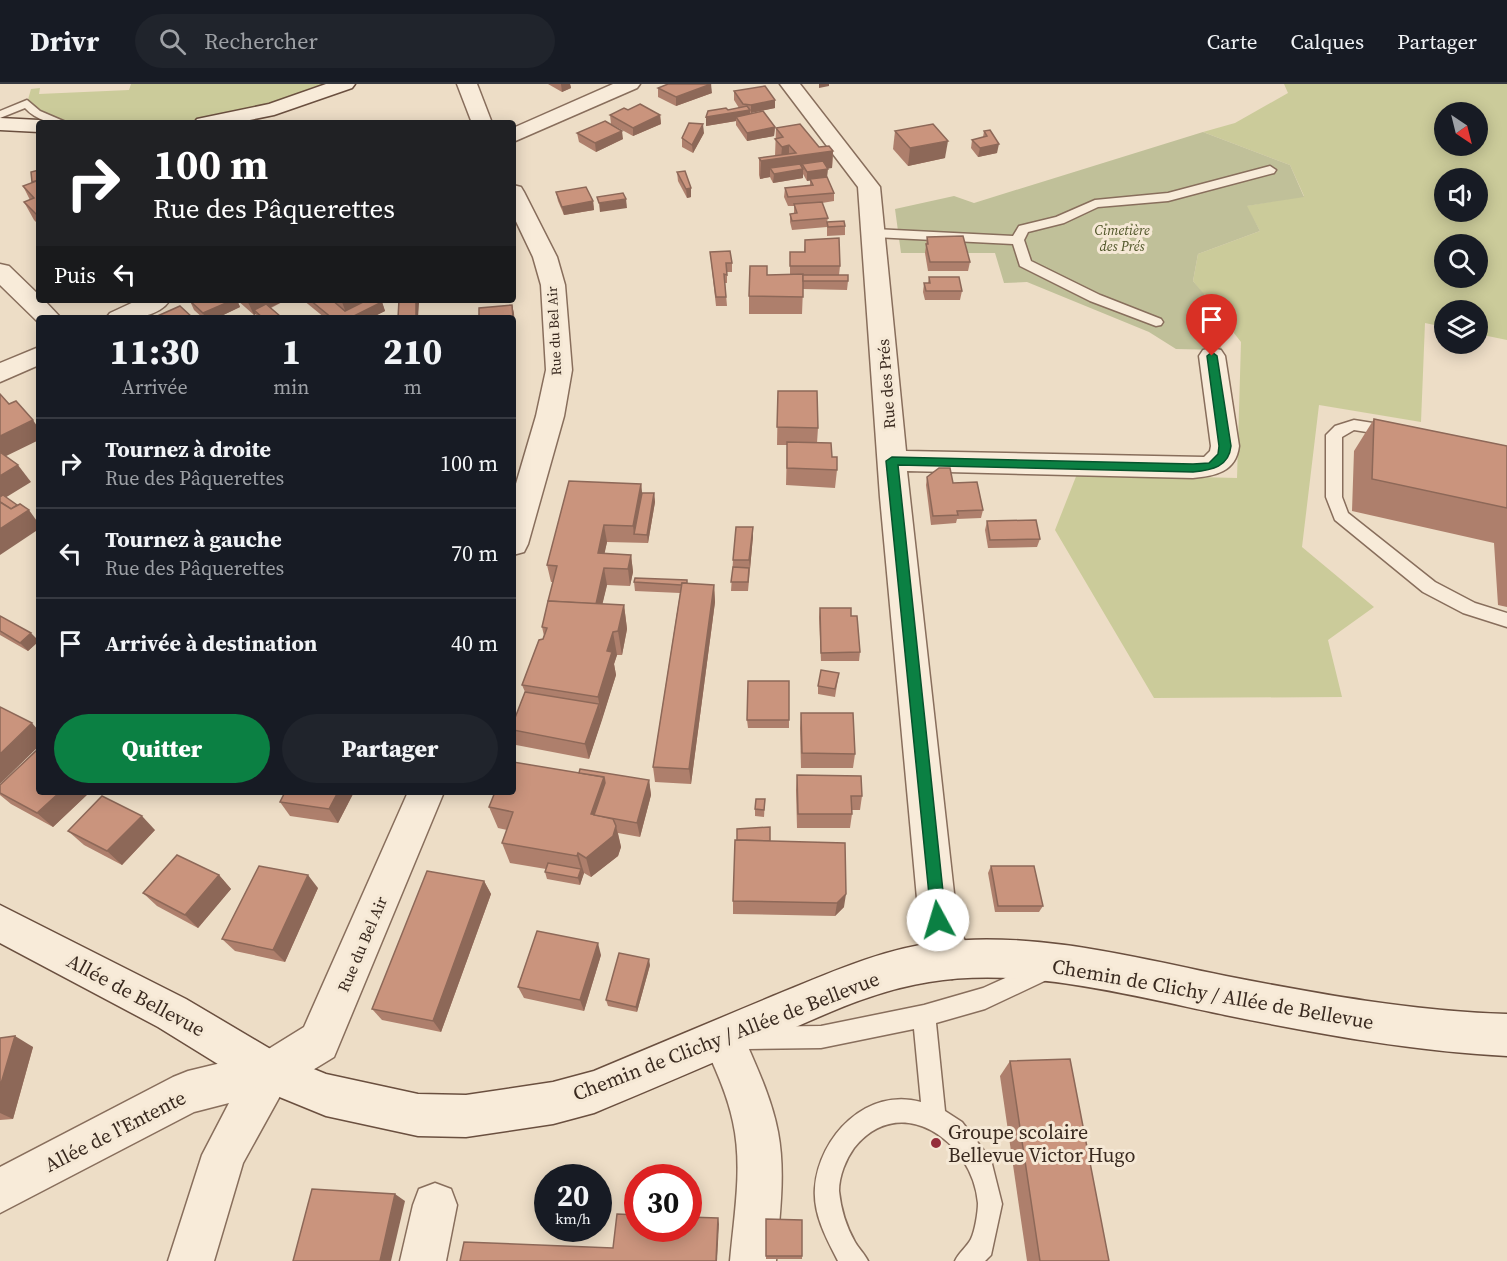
<!DOCTYPE html>
<html lang="fr">
<meta charset="utf-8">
<style>
:root{--surface:#171b24;--page:#20242c;--text:#f1f3f6;--muted:#9ea1a6;--line:#363941;--accent:#0b8043}
body{margin:0;font-family:"Source Serif 4",serif;background:var(--page);color:var(--text);height:100vh;display:flex;flex-direction:column;font-size:22px;white-space:nowrap}
*{box-sizing:border-box;margin:0}
p{font-size:20px;color:var(--muted)}
.icon{flex:none;width:33px;height:33px;fill:none;stroke:currentColor;stroke-width:2;stroke-linecap:round;stroke-linejoin:round}
.map{position:relative;flex:1;overflow:hidden}
.details{position:absolute;left:36px;top:231px;width:480px;height:480px;display:flex;flex-direction:column;background:var(--surface);border-radius:6px;box-shadow:0 3px 15px #0003}
.details>*{flex:none}
.banner{position:absolute;left:36px;top:36px;width:480px;height:183px;border-radius:6px;box-shadow:0 3px 15px #0003;background:#202124;color:#fff;overflow:hidden}
.needle{width:39px;rotate:145deg}
.buttons{position:absolute;left:1434px;top:18px;display:grid;gap:12px}
.buttons a{display:grid;place-items:center;width:54px;height:54px;border-radius:50%;background:var(--surface);box-shadow:0 3px 15px #0003;font-size:30px}
.speed{position:absolute;left:534px;top:1080px;display:flex;gap:12px;font-size:30px;font-weight:700;text-align:center}
.speed>*{display:grid;place-content:center;width:78px;height:78px;border-radius:50%;background:var(--surface);box-shadow:0 3px 15px #0003;line-height:1}
.speed small{font-size:15px;font-weight:400}
.speed .limit{border:9px solid #d22;background:#fff;color:#111}
.pin{position:absolute;display:grid;place-items:center;width:51px;height:51px;color:#fff;margin:-62px -26px;border-radius:50% 50% 50% 0;rotate:-45deg;box-shadow:0 0 6px #0007}
.pin .icon{rotate:45deg}
.me{position:absolute;width:66px;margin:-33px;rotate:354deg;stroke-linejoin:round;filter:drop-shadow(0 0 4px #0008)}
.turn{display:flex;align-items:center;gap:21px;height:126px;padding:0 18px;font-size:27px}
.turn .icon{width:78px;height:78px;stroke-width:2.5}
.turn b{display:block;font-size:42px;line-height:51px}
.then{display:flex;align-items:center;height:57px;padding:0 18px;background:#0003;gap:12px;font-size:22px}
.eta{display:flex;justify-content:space-evenly;align-items:center;height:102px;text-align:center}
.eta b{font-size:36px;font-weight:800;line-height:42px}
.action{display:flex;gap:12px;margin-top:auto;padding:12px 18px}
.action a{flex:1;height:69px;border-radius:36px;background:var(--accent);color:#fff;font-size:24px;font-weight:800;line-height:69px;text-align:center}
.action a+a{background:var(--page);color:var(--text)}
ul{padding:0;list-style:none}
li{display:flex;align-items:center;gap:18px;height:90px;padding:0 18px;border-top:2px solid var(--line)}
li div{flex:1}
li b{display:block;font-size:22px}
li em{font-style:normal}
header{display:flex;align-items:center;gap:36px;box-sizing:border-box;height:84px;padding:0 30px;background:var(--surface);border-bottom:2px solid var(--line)}
header strong{font-size:28px}
nav{display:flex;gap:33px;margin-inline-start:auto;font-size:21px}
.search{width:420px;height:54px;background:var(--page);display:flex;align-items:center;gap:15px;box-sizing:border-box;padding:0 21px;border-radius:33px;color:var(--muted);font-size:22px}
.map>svg:first-child{display:block}
.green{fill:#cbcb9a;fill-rule:evenodd}
.cemetery{fill:#c0c099}
.lines{fill:none;stroke-linecap:round;stroke-linejoin:round}
.lane-casing{stroke:#886e5c;stroke-width:3}
.street-casing{stroke:#886e5c;stroke-width:3}
.secondary-casing{stroke:#6a4f3f;stroke-width:3}
.lane{fill:#f8ebd9;fill-rule:evenodd}
.street{fill:#f8ebd9;fill-rule:evenodd}
.secondary{fill:#f8ebd9;fill-rule:evenodd}
.wall{fill:#ae7f6c}
.shaded-wall{fill:#8d6858}
.building{fill:#ca947d;stroke:#8d6858;stroke-width:1.5}
.route{fill:#0b8043;stroke:#07532c;stroke-width:1.5}
.poi-dot{fill:#952e3b;stroke:#f5e8d5;stroke-width:2}
.labels{text-anchor:middle;stroke-width:6;stroke-linejoin:round;paint-order:stroke}
.far-park-label{font-size:14px;font-style:italic;fill:#4e5427;stroke:#f5e8d5}
.far-street-label{font-size:14px;fill:#39291f;stroke:#f5e8d5}
.street-label{font-size:16px;fill:#39291f;stroke:#f5e8d5}
.near-street-label{font-size:20px;fill:#39291f;stroke:#f5e8d5}
.near-poi-label{font-size:20px;fill:#39291f;stroke:#f5e8d5;text-anchor:start}
</style>
<header>
<strong>Drivr</strong>
<div class="search"><svg class="icon" aria-label="search" viewBox="0 0 24 24"><circle cx="10" cy="10" r="6"/><path d="M15 15l6 6"/></svg>Rechercher</div>
<nav><a>Carte</a><a>Calques</a><a>Partager</a></nav>
</header>
<div class="map">
<svg width="1507" height="1177" viewBox="0 0 1507 1177">
<rect width="100%" height="100%" fill="#edddc6"/>
<g class="green">
<polygon points="131,0 345,0 204,39 62,39 36,29 27,19 31,5 40,4 39,10 129,6"/>
<path d="M1284 0H1507V256L1478 250V226H1444V243L1425 239 1421 338 1319 321 1302 463 1374 523 1328 556 1342 613 1154 614 1055 446 1077 390 1237 394 1241 258 1193 197 1198 170 1260 147 1246 122 1304 112 1290 81 1203 48 1235 39 1288 9ZM1444 28H1478V62H1444ZM1444 94H1478V128H1444ZM1444 160H1478V194H1444Z"/>
</g>
<polygon class="cemetery" points="1203,48 1290,81 1304,113 1247,122 1260,147 1198,170 1193,197 1204,210 1222,266 1176,265 1149,248 1027,198 1004,199 995,169 901,169 895,125 954,112 974,119"/>
<g class="lines">
<g class="lane-casing">
<g id="lane">
<path d="M27 16 40 27 68 39C51 39 37 37 25 24L0 34V27Z"/>
<polygon points="1270,82 1276,86 1274,89 1168,117 1098,123 1064,139 1028,148 1024,156 1031,177 1100,211 1161,235 1163,238 1161,241 1156,242 1090,217 1020,182 1013,160 874,153 868,149 874,145 1013,152 1019,142 1056,133 1095,116 1168,109"/>
<polygon points="1354,336 1392,342 1400,347 1392,352 1354,346 1342,353 1342,413 1348,429 1435,498 1475,519 1507,529 1507,543 1463,529 1423,508 1335,436 1326,413 1326,351 1335,342"/>
<path d="M1047 875 1055 878 1058 885 1055 892 985 925 936 939 945 1027 962 1038 988 1072 992 1080 1002 1120 991 1171 985 1177H955C959 1168 967 1163 971 1155 975 1147 978 1128 978 1119 973 1057 900 1006 854 1064 846 1075 839 1092 839 1107 841 1126 846 1142 855 1158 859 1165 864 1169 868 1177H838C826 1154 813 1130 815 1104 819 1052 867 1003 921 1018L914 945 821 964 747 965 739 962 736 954 739 946 747 943 821 942 924 921 983 904Z"/>
</g>
</g>
<g class="street-casing">
<g id="street">
<polygon points="457,0 477,0 492,39 472,39"/>
<polygon points="613,0 640,0 637,4 513,58 513,44"/>
<path d="M780 0H800L880 103 906 367 1204 373 1210 367 1211 362 1199 272 1203 266 1212 264 1221 266 1225 272 1239 362C1236 388 1215 392 1193 394L907 387 957 836 972 876 966 889 952 895 938 889 919 836 880 413 858 103Z"/>
<polygon points="513,101 521,103 524,108 557,173 565,201 572,286 564,332 528,460 524,468 513,471 513,410 536,332 546,286 541,201 533,173 513,131"/>
<polygon points="0,180 9,182 39,211 39,216 44,216 61,234 39,234 39,239 0,201"/>
<path d="M138 216H170C157 236 127 234 106 234L110 229Z"/>
<polygon points="39,263 39,281 0,298 0,279"/>
<polygon points="408,708 444,708 334,973 285,1003 243,1079 214,1177 168,1177 202,1071 229,1019 194,1028 0,1129 0,1083 173,993 188,987 262,969 304,943"/>
<path d="M723 934 738 940C753 975 771 1011 778 1048 786 1090 779 1135 776 1177H730C734 1131 743 1083 733 1038 727 1009 714 982 702 955L708 940Z"/>
<polygon points="435,1099 451,1105 457,1121 446,1177 400,1177 413,1121 419,1105"/>
</g>
</g>
<g class="secondary-casing">
<g id="secondary">
<polygon points="326,0 355,0 352,4 274,31 235,39 194,39 197,35 269,20"/>
<polygon points="0,34 39,36 47,39 39,39 39,48 0,46"/>
<path d="M0 821 186 915 284 973 326 990 418 1010 466 1011 553 998 594 987C654 962 713 937 773 912 827 890 881 865 939 858 1035 847 1133 873 1226 892 1319 910 1412 927 1507 930V972C1412 967 1319 950 1225 931 1132 912 1025 882 929 898 877 906 830 928 782 949 719 976 657 1003 594 1029L553 1040 466 1053 418 1052 326 1032 255 1003 158 943 0 859Z"/>
</g>
</g>
<use href="#lane" class="lane"/>
<use href="#street" class="street"/>
<use href="#secondary" class="secondary"/>
</g>
<g class="wall">
<polygon points="548,0 570,0 571,4 562,8"/>
<polygon points="658,4 712,9 676,22 658,13"/>
<polygon points="734,7 775,24 750,29 775,43 774,52 747,57 736,41 736,37 706,42 706,33 728,26 739,24 734,16"/>
<polygon points="628,26 660,31 661,40 633,52 611,40 610,31"/>
<polygon points="776,44 819,63 833,67 832,84 827,84 827,93 834,109 834,117 822,119 828,134 827,138 845,142 845,151 827,152 827,143 792,146 790,138 790,130 794,129 794,122 788,122 784,113 785,104 810,102 810,96 807,97 803,90 803,94 773,99 770,93 760,95 759,91 759,74 775,72"/>
<polygon points="895,47 945,74 908,82 893,65"/>
<polygon points="984,47 997,69 978,73 971,64 972,56 983,53"/>
<polygon points="577,49 623,55 596,68 579,58"/>
<polygon points="704,49 693,69 682,63 682,54"/>
<polygon points="39,86 39,141 34,136 24,118 30,116 23,102 32,99"/>
<polygon points="677,88 691,113 687,114 678,97"/>
<polygon points="556,108 593,117 594,126 564,131 558,117"/>
<polygon points="927,153 970,178 968,187 928,187 925,169"/>
<polygon points="805,156 840,182 839,191 848,197 847,206 803,205 802,230 749,230 749,212 767,191 790,191 790,168 804,168"/>
<polygon points="710,168 732,179 732,188 727,188 727,199 725,199 727,222 716,222"/>
<polygon points="929,193 962,207 960,216 925,216 923,208 924,199 928,199"/>
<polygon points="193,216 286,216 271,224 280,232 281,234 257,234 256,230 254,231 237,216 240,223 217,234 203,234 194,226 190,217"/>
<polygon points="303,216 380,216 382,218 385,227 371,234 325,234"/>
<polygon points="512,221 514,230 515,250 513,250 513,234 479,233"/>
<polygon points="778,307 818,344 817,359 832,373 837,386 835,404 786,401 787,361 777,361"/>
<polygon points="1374,335 1507,362 1507,523 1498,521 1494,459 1352,427 1354,367"/>
<polygon points="927,393 953,399 983,426 981,434 957,435 956,439 931,441 926,401"/>
<polygon points="641,400 642,409 654,409 655,418 648,459 607,458 604,470 631,471 633,488 630,502 607,501 602,520 624,521 627,545 622,571 617,571 614,580 616,591 589,675 516,661 513,653 513,639 525,608 522,601 544,552 542,543 553,498 551,498 547,481"/>
<polygon points="987,437 1040,455 1037,463 988,464 985,446"/>
<polygon points="753,452 748,507 731,507 733,476"/>
<polygon points="634,498 687,500 714,501 715,518 691,700 655,698 653,683 680,509 635,507"/>
<polygon points="820,524 851,532 860,568 859,577 821,577 819,533"/>
<polygon points="0,532 39,557 28,567 0,551"/>
<polygon points="839,589 835,613 818,610 818,602"/>
<polygon points="801,629 855,670 853,684 801,684 800,644"/>
<polygon points="747,636 789,636 789,644 748,644"/>
<polygon points="579,689 649,696 651,711 640,753 618,749 621,763 618,772 591,793 584,789 580,801 547,795 545,788 546,785 510,779 502,759 507,746 498,744 489,723"/>
<polygon points="797,691 862,712 860,726 852,726 852,730 850,744 797,744 796,706"/>
<polygon points="0,701 39,708 90,708 53,743 11,720 0,711"/>
<polygon points="354,708 338,739 290,732 280,718"/>
<polygon points="765,715 764,733 755,732 755,725"/>
<polygon points="155,746 122,781 84,761 68,747"/>
<polygon points="770,757 844,823 835,832 733,830 733,817"/>
<polygon points="991,782 1043,822 1039,828 995,828 988,789"/>
<polygon points="219,791 231,805 198,844 157,822 143,809"/>
<polygon points="484,797 491,810 441,948 382,936 372,925"/>
<polygon points="318,804 285,878 235,867 222,855"/>
<polygon points="601,871 584,927 524,914 518,903"/>
<polygon points="650,881 637,928 608,922 606,916"/>
<polygon points="0,954 33,963 13,1035 0,1036"/>
<polygon points="1010,977 1109,1177 1027,1177 1000,992"/>
<polygon points="766,1135 802,1172 802,1175 766,1175"/>
</g>
<g class="shaded-wall">
<polygon points="561,0 570,0 571,4 562,8"/>
<polygon points="711,0 712,9 676,22 676,13"/>
<polygon points="819,0 829,0 829,2 819,4"/>
<polygon points="775,16 775,24 751,29 751,21"/>
<polygon points="750,26 750,34 736,33 736,37 706,42 706,33"/>
<polygon points="660,31 661,40 633,52 633,44"/>
<polygon points="703,40 704,49 693,69 692,61"/>
<polygon points="775,43 774,52 747,57 747,49"/>
<polygon points="622,47 623,55 596,68 595,59"/>
<polygon points="948,57 945,74 908,82 910,64"/>
<polygon points="999,60 997,69 978,73 980,64"/>
<polygon points="789,61 789,73 833,67 832,84 807,88 802,80 802,85 803,85 803,94 773,99 774,90 770,84 770,93 760,95 761,77 781,74 782,63"/>
<polygon points="828,85 827,94 807,97 807,88"/>
<polygon points="691,104 691,113 687,114 686,105"/>
<polygon points="626,115 627,124 600,128 599,119"/>
<polygon points="593,117 594,126 564,131 562,123"/>
<polygon points="233,216 237,216 240,223 217,234 205,234 203,229"/>
<polygon points="247,216 286,216 258,229 254,226 256,230 254,231"/>
<polygon points="347,216 376,216 382,218 385,227 371,234 348,234 342,218"/>
<polygon points="416,216 418,216 419,219 418,234 416,234"/>
<polygon points="512,221 514,230 515,250 513,241"/>
<polygon points="33,336 39,345 39,356 0,375 0,352"/>
<polygon points="18,381 31,398 0,417 0,392"/>
<polygon points="641,400 643,417 634,450 633,442"/>
<polygon points="654,409 655,418 648,459 647,451"/>
<polygon points="29,426 39,440 39,445 0,471 0,445"/>
<polygon points="604,441 607,458 601,486 598,469"/>
<polygon points="753,443 753,452 750,485 749,476"/>
<polygon points="631,471 633,488 630,502 628,485"/>
<polygon points="604,484 607,501 597,543 594,527"/>
<polygon points="714,501 715,518 691,700 689,685"/>
<polygon points="624,521 627,545 622,571 618,547"/>
<polygon points="613,548 617,571 614,580 616,591 602,636 598,613 607,567"/>
<polygon points="31,549 39,557 28,567 20,559"/>
<polygon points="599,620 602,636 589,675 585,660"/>
<polygon points="32,639 39,647 39,662 0,700 0,670"/>
<polygon points="604,693 608,714 602,732 591,730"/>
<polygon points="649,696 651,711 640,753 637,739"/>
<polygon points="60,708 90,708 53,743 37,729"/>
<polygon points="338,708 354,708 338,739 329,725"/>
<polygon points="142,732 155,746 122,781 107,767"/>
<polygon points="616,742 621,763 618,772 591,793 586,774"/>
<polygon points="578,769 584,789 583,792 577,772"/>
<polygon points="581,785 583,792 580,801 578,794"/>
<polygon points="219,791 231,805 198,844 185,831"/>
<polygon points="308,791 318,804 285,878 273,866"/>
<polygon points="484,797 491,810 441,948 433,937"/>
<polygon points="846,810 844,823 835,832 837,819"/>
<polygon points="598,859 601,871 584,927 580,916"/>
<polygon points="649,875 650,881 637,928 636,923"/>
<polygon points="15,952 33,963 13,1035 0,1029 0,1003"/>
<polygon points="395,1110 405,1117 391,1177 380,1177"/>
<polygon points="718,1134 719,1140 717,1177 716,1177"/>
</g>
<g class="building">
<polygon points="668,0 711,0 676,13 658,4"/>
<polygon points="765,2 775,16 751,21 743,20 734,7"/>
<polygon points="640,20 660,31 633,44 610,31 624,24 628,26"/>
<polygon points="747,22 750,26 706,33 708,27 726,24 728,26"/>
<polygon points="763,27 775,43 747,49 736,33"/>
<polygon points="605,37 622,47 595,59 577,49"/>
<polygon points="689,39 703,40 692,61 682,54"/>
<polygon points="800,40 819,63 829,62 833,67 761,77 759,74 796,69 789,61 782,63 775,55 783,53 776,44"/>
<polygon points="933,40 948,57 910,64 895,47"/>
<polygon points="990,46 999,60 980,64 972,56 987,52 984,47"/>
<polygon points="823,77 828,85 807,88 802,80"/>
<polygon points="800,80 803,85 774,90 770,84"/>
<polygon points="39,86 39,96 32,98 31,88"/>
<polygon points="685,87 691,104 686,105 677,88"/>
<polygon points="827,93 834,109 788,113 785,104 813,101 810,95"/>
<polygon points="39,96 39,129 36,130 24,118 34,114 23,102"/>
<polygon points="586,103 593,117 562,123 556,108"/>
<polygon points="623,109 626,115 599,119 597,113"/>
<polygon points="822,118 828,134 792,137 790,130 797,129 794,120"/>
<polygon points="844,137 845,142 828,143 827,138"/>
<polygon points="963,152 970,178 930,178 926,160 928,160 927,153"/>
<polygon points="839,154 840,182 790,182 790,168 805,168 805,156"/>
<polygon points="730,167 732,179 726,179 727,191 724,190 726,213 716,213 710,168"/>
<polygon points="750,182 767,182 767,191 803,190 803,213 749,212"/>
<rect x="803" y="191" width="45" height="6"/>
<polygon points="929,193 959,193 962,207 926,207 924,199 930,199"/>
<polygon points="193,216 233,216 203,229 190,217"/>
<polygon points="310,216 332,216 345,227 367,216 380,216 382,218 350,234 332,234"/>
<polygon points="399,216 416,216 416,232 398,234"/>
<polygon points="266,220 280,232 276,234 263,234 254,226"/>
<polygon points="512,221 513,234 473,234 479,233 479,224"/>
<polygon points="180,222 193,234 153,234"/>
<polygon points="778,307 817,307 818,344 777,343"/>
<polygon points="0,310 9,320 16,317 33,336 0,352"/>
<polygon points="1374,335 1507,362 1507,424 1372,395"/>
<polygon points="787,358 831,359 832,373 837,373 837,386 787,384"/>
<polygon points="0,368 18,381 0,392"/>
<polygon points="939,384 950,384 953,399 977,398 983,426 957,427 958,431 933,432 927,393"/>
<polygon points="569,397 641,400 633,442 604,441 598,469 631,471 628,485 604,484 596,520 548,517 557,482 547,481"/>
<polygon points="642,409 654,409 647,451 634,450"/>
<polygon points="3,411 17,421 11,425 0,418 0,413"/>
<polygon points="0,418 11,425 20,420 29,426 0,445"/>
<polygon points="1036,436 1040,455 990,456 987,437"/>
<polygon points="736,443 753,443 749,476 733,476"/>
<polygon points="733,483 749,484 748,498 731,498"/>
<polygon points="635,494 687,496 687,499 682,499 681,501 634,498"/>
<polygon points="682,499 714,501 689,685 653,683"/>
<polygon points="548,517 624,521 618,547 613,548 607,567 612,568 598,613 522,601 539,556 543,555 547,544 542,543"/>
<polygon points="820,524 851,524 851,532 857,532 860,568 821,569"/>
<polygon points="0,532 31,549 20,559 0,547"/>
<polygon points="821,586 839,589 835,605 818,602"/>
<polygon points="748,597 789,597 789,636 747,636"/>
<polygon points="525,608 599,620 585,660 513,646 513,639"/>
<polygon points="0,623 32,639 0,670"/>
<polygon points="801,629 853,629 855,670 802,669"/>
<polygon points="37,666 39,667 39,708 60,708 37,729 0,709 0,701"/>
<polygon points="513,678 604,693 591,730 613,735 616,742 613,752 586,774 578,769 577,772 502,759 513,728 489,723 495,708 513,708"/>
<polygon points="580,685 649,696 637,739 594,731 605,699 604,693 579,689"/>
<polygon points="797,691 861,692 862,712 851,712 852,730 798,730"/>
<polygon points="285,708 338,708 329,725 280,718"/>
<polygon points="102,712 142,732 107,767 68,747"/>
<polygon points="756,715 765,715 764,726 755,725"/>
<polygon points="770,743 770,757 737,756 737,745"/>
<polygon points="735,756 845,759 846,810 837,819 733,817"/>
<polygon points="177,771 219,791 185,831 143,809"/>
<polygon points="548,779 581,785 578,794 545,788"/>
<polygon points="259,782 308,791 273,866 222,855"/>
<polygon points="991,782 1034,782 1043,822 998,822"/>
<polygon points="427,787 484,797 433,937 372,925"/>
<polygon points="537,847 598,859 580,916 518,903"/>
<polygon points="619,869 649,875 636,923 606,916"/>
<polygon points="15,952 0,1003 0,954"/>
<polygon points="1070,975 1109,1177 1040,1177 1010,977"/>
<polygon points="312,1105 395,1110 380,1177 293,1177"/>
<polygon points="617,1130 638,1131 638,1144 688,1144 688,1133 718,1134 716,1177 460,1177 464,1158 613,1164"/>
<polygon points="766,1135 802,1136 802,1172 766,1172"/>
</g>
<path class="route" d="M1212 268 1217 272 1231 362C1229 383 1212 386 1193 388L898 381 946 836 943 841 938 843 932 841 886 377 892 373 1193 380 1209 379 1218 370 1219 362 1207 272Z"/>
<circle class="poi-dot" cx="936" cy="1059" r="6"/>
<g class="labels">
<g class="far-park-label">
<text x="1122" y="151">Cimetière<tspan x="1122" dy="16">des Prés</tspan></text>
</g>
<g class="far-street-label">
<text transform="translate(554 247) rotate(-93)" y="5">Rue du Bel Air</text>
</g>
<g class="street-label">
<text transform="translate(886 300) rotate(-94)" y="6">Rue des Prés</text>
<text transform="translate(362 860) rotate(-67)" y="6">Rue du Bel Air</text>
</g>
<g class="near-street-label">
<text transform="translate(1213 910) rotate(10)" y="7">Chemin de Clichy / Allée de Bellevue</text>
<text transform="translate(136 911) rotate(28)" y="7">Allée de Bellevue</text>
<text transform="translate(726 952) rotate(-21)" y="7">Chemin de Clichy / Allée de Bellevue</text>
<text transform="translate(115 1047) rotate(-27)" y="7">Allée de l'Entente</text>
</g>
<g class="near-poi-label">
<text x="948" y="1055">Groupe scolaire<tspan x="948" dy="23">Bellevue Victor Hugo</tspan></text>
</g>
</g>
</svg>
<div class="buttons">
<a><svg class="needle" viewBox="-14 -14 28 28"><path d="M0-13l5 13h-10z" fill="#e53935"/><path d="M0 13l5-13h-10z" fill="#9ea1a6"/></svg></a>
<a><svg class="icon" aria-label="sound" viewBox="0 0 24 24"><path d="M4 9h4l5-4v14l-5-4H4zM17 9q2 3 0 6"/></svg></a>
<a><svg class="icon" aria-label="search" viewBox="0 0 24 24"><circle cx="10" cy="10" r="6"/><path d="M15 15l6 6"/></svg></a>
<a><svg class="icon" aria-label="layers" viewBox="0 0 24 24"><path d="M12 4l9 5-9 5-9-5zM3 14l9 5 9-5"/></svg></a>
</div>
<div class="speed"><div>20<small>km/h</small></div><div class="limit">30</div></div>
<div class="pin" style="left:1212px;top:272px;background:#d93025"><svg class="icon" aria-label="arrive" viewBox="0 0 24 24"><path d="M6 21V4h12l-3 4 3 4H6"/></svg></div>
<svg class="me" style="left:938px;top:836px" viewBox="-20 -20 40 40"><circle r="19" fill="#fff"/><path d="M0-13L10 11 0 6-10 11z" fill="#0b8043"/></svg>
<div class="banner">
<div class="turn"><svg class="icon" aria-label="right" viewBox="0 0 24 24"><path d="M7 20v-9h11M14 6l5 5-5 5"/></svg><div><b>100 m</b>Rue des Pâquerettes</div></div>
<div class="then">Puis<svg class="icon" aria-label="left" viewBox="0 0 24 24"><path d="M17 20v-9H6M10 6l-5 5 5 5"/></svg></div>
</div>
<section class="details">
<div class="eta">
<div><b>11:30</b><p>Arrivée</p></div>
<div><b>1</b><p>min</p></div>
<div><b>210</b><p>m</p></div>
</div>
<ul>
<li><svg class="icon" aria-label="right" viewBox="0 0 24 24"><path d="M7 20v-9h11M14 6l5 5-5 5"/></svg><div><b>Tournez à droite</b><p>Rue des Pâquerettes</p></div><em>100 m</em></li>
<li><svg class="icon" aria-label="left" viewBox="0 0 24 24"><path d="M17 20v-9H6M10 6l-5 5 5 5"/></svg><div><b>Tournez à gauche</b><p>Rue des Pâquerettes</p></div><em>70 m</em></li>
<li><svg class="icon" aria-label="arrive" viewBox="0 0 24 24"><path d="M6 21V4h12l-3 4 3 4H6"/></svg><div><b>Arrivée à destination</b></div><em>40 m</em></li>
</ul>
<div class="action"><a>Quitter</a><a>Partager</a></div>
</section>
</div>
